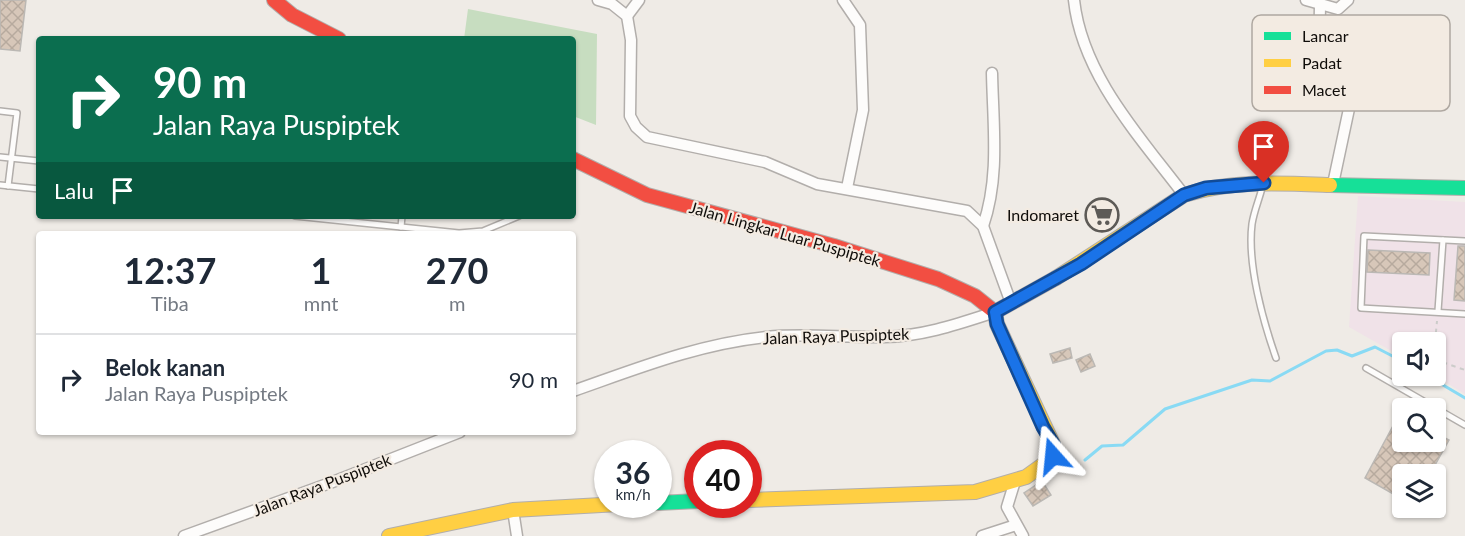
<!DOCTYPE html>
<html lang="id">
<style>
:root{--surface:#fff;--page:#f6f6f7;--text:#1f2937;--muted:#747a83;--line:#e0e1e3}
body{margin:0;font-family:Lato,sans-serif;background:var(--page);color:var(--text);height:100vh;display:flex;flex-direction:column;font-size:22px;white-space:nowrap}
*{box-sizing:border-box;margin:0}
p{font-size:20px;color:var(--muted)}
.icon{flex:none;width:33px;height:33px;fill:none;stroke:currentColor;stroke-width:2;stroke-linecap:round;stroke-linejoin:round}
.map{position:relative;flex:1;overflow:hidden}
.drawer{position:absolute;left:36px;top:231px;width:540px;height:204px;display:flex;flex-direction:column;background:var(--surface);border-radius:6px;box-shadow:0 2px 4px #0004}
.drawer>*{flex:none}
.hud{position:absolute;left:36px;top:36px;width:540px;height:183px;border-radius:6px;box-shadow:0 2px 4px #0004;background:#0b6e4f;color:#fff;overflow:hidden}
.fabs{position:absolute;left:1392px;top:332px;display:grid;gap:12px}
.fabs a{display:grid;place-items:center;width:54px;height:54px;border-radius:6px;background:var(--surface);box-shadow:0 2px 4px #0004;font-size:30px}
.speed{position:absolute;left:594px;top:440px;display:flex;gap:12px;font-size:30px;font-weight:700;text-align:center}
.speed>*{display:grid;place-content:center;width:78px;height:78px;border-radius:50%;background:var(--surface);box-shadow:0 2px 4px #0004;line-height:1}
.speed small{font-size:15px;font-weight:400}
.speed .limit{border:9px solid #d22;background:#fff;color:#111}
.pin{position:absolute;display:grid;place-items:center;width:51px;height:51px;color:#fff;margin:-62px -26px;border-radius:50% 50% 50% 0;rotate:-45deg;box-shadow:0 0 6px #0007}
.pin .icon{rotate:45deg}
.me{position:absolute;width:66px;margin:-33px;rotate:342deg;stroke-linejoin:round;filter:drop-shadow(0 0 4px #0008)}
.turn{display:flex;align-items:center;gap:21px;height:126px;padding:0 18px;font-size:27px}
.turn .icon{width:78px;height:78px;stroke-width:2.5}
.turn b{display:block;font-size:42px;line-height:51px}
.then{display:flex;align-items:center;height:57px;padding:0 18px;background:#0003;gap:12px;font-size:22px}
.eta{display:flex;justify-content:space-evenly;align-items:center;height:102px;text-align:center}
.eta b{font-size:36px;font-weight:700;line-height:42px}
ul{padding:0;list-style:none}
li{display:flex;align-items:center;gap:18px;height:90px;padding:0 18px;border-top:2px solid var(--line)}
li div{flex:1}
li b{display:block;font-size:22px}
li em{font-style:normal}
.map>svg:first-child{display:block}
.commercial{fill:#f0e2e8}
.pitch{fill:#c7ddc0}
.lines{fill:none;stroke-linecap:round;stroke-linejoin:round}
.stream{stroke:#89daf4;stroke-width:3}
.building{fill:url(#building-cross-hatch);stroke:#bbb8b4;stroke-width:1.5}
.lane-casing{stroke:#b2aeab;stroke-width:8}
.street-casing{stroke:#b2aeab;stroke-width:13}
.fast-casing{stroke:#b2aeab;stroke-width:16}
.slow-casing{stroke:#b2aeab;stroke-width:16}
.jam-casing{stroke:#b2aeab;stroke-width:16}
.path{stroke:#ccccca;stroke-width:2;stroke-dasharray:4.5 4.5;stroke-linecap:butt}
.lane{stroke:#fdfcfb;stroke-width:5}
.street{stroke:#fdfcfb;stroke-width:10}
.fast{stroke:#16e098;stroke-width:14}
.slow{stroke:#ffcf43;stroke-width:14}
.jam{stroke:#f24e42;stroke-width:14}
.route-casing{stroke:#114b97;stroke-width:15}
.route{stroke:#1a73e8;stroke-width:10}
.labels{text-anchor:middle;stroke-width:4.5;stroke-linejoin:round;paint-order:stroke}
.poi-label{font-size:16px;fill:#0f0c09;stroke:#f3ebe2;text-anchor:end}
.street-label{font-size:16px;fill:#0f0c09;stroke:#f3ebe2}
.key{fill:#f3ebe2;stroke:#afa8a1;stroke-width:1.5}
.key-label{font-size:16px;fill:#0f0c09}
</style>
<div class="map">
<svg width="1465" height="536" viewBox="0 0 1465 536">
<defs>
<pattern id="building-cross-hatch" width="8" height="8" patternUnits="userSpaceOnUse" patternTransform="scale(1.5)"><rect width="8" height="8" fill="#d7c7b9"/><path d="M0 0l8 8M0 8l8-8" fill="none" stroke="#b7aa9e"/></pattern>
</defs>
<rect width="100%" height="100%" fill="#efebe6"/>
<polygon class="commercial" points="1358,196 1465,202 1465,394 1433,375 1436,375 1436,342 1402,342 1402,357 1349,327"/>
<polygon class="pitch" points="468,9 597,34 596,125 573,116 573,39 464,39"/>
<g class="lines">
<g class="stream">
<polyline points="1426,375 1465,398"/>
<polyline points="1085,460 1102,446 1123,445 1165,409 1252,380 1270,381 1326,351 1337,350 1352,356 1375,347 1402,361"/>
</g>
</g>
<g class="building">
<polygon points="0,0 26,0 20,51 0,49"/>
<polygon points="1458,246 1465,246 1465,301 1454,300"/>
<polygon points="1368,250 1430,253 1429,275 1367,272"/>
<polygon points="1070,348 1072,358 1053,363 1050,354"/>
<polygon points="1090,354 1095,366 1081,372 1076,360"/>
<polygon points="1402,409 1402,441 1436,441 1436,433 1449,440 1430,474 1402,474 1402,499 1365,478"/>
<polygon points="1042,481 1051,495 1033,506 1024,493"/>
</g>
<g class="lines">
<g class="lane-casing">
<g id="lane">
<polyline points="0,111 17,113 8,186"/>
<polyline points="0,157 39,161"/>
<polyline points="0,185 39,189"/>
<path d="M1262 188C1259 200 1254 211 1252 224 1247 264 1263 321 1276 358"/>
<polyline points="295,216 459,233 483,231 519,216"/>
<polyline points="401,227 402,216"/>
<polyline points="1465,241 1364,236 1361,308 1465,314"/>
<polyline points="1438,311 1443,240"/>
<polyline points="1366,368 1465,425"/>
</g>
</g>
<g class="street-casing">
<g id="street">
<polyline points="598,0 612,4 627,16 631,40 630,116 636,127 647,137 765,162 817,184 967,211 983,226 1011,303"/>
<polyline points="843,0 860,25 863,110 847,188"/>
<path d="M1074 0C1082 75 1140 137 1184 195"/>
<polyline points="1306,0 1338,9 1348,0"/>
<polyline points="1320,6 1319,56 1348,71 1353,90 1333,184"/>
<polyline points="627,16 639,0"/>
<path d="M983 226C1000 177 993 125 992 73"/>
<path d="M573 391C636 369 698 344 766 337 805 333 845 338 884 337 924 336 958 324 995 312"/>
<polyline points="1015,481 1007,507 1023,536"/>
<polyline points="513,510 517,536"/>
<polyline points="184,536 330,483 460,432"/>
<polyline points="982,536 1016,525"/>
</g>
</g>
<g class="fast-casing">
<g id="fast">
<polyline points="1330,185 1465,188"/>
<polyline points="658,503 698,501"/>
</g>
</g>
<g class="slow-casing">
<g id="slow">
<path d="M1056 278 1184 195C1231 180 1281 183 1330 185"/>
<polyline points="748,500 975,492 1026,477 1051,459 1053,444 997,324 995,312"/>
<polyline points="389,536 513,510 619,504"/>
</g>
</g>
<g class="jam-casing">
<g id="jam">
<polyline points="274,0 292,15 339,39"/>
<polyline points="573,159 647,195 834,246 938,279 975,296 995,312 1056,278"/>
</g>
</g>
<g class="path">
<polyline points="1435,342 1437,321"/>
<polyline points="1436,357 1439,361 1465,370"/>
</g>
<use href="#lane" class="lane"/>
<use href="#street" class="street"/>
<use href="#fast" class="fast"/>
<use href="#slow" class="slow"/>
<use href="#jam" class="jam"/>
</g>
<g class="lines">
<g class="route-casing">
<polyline id="route" points="1053,456 1053,444 1043,427 997,324 995,312 1081,264 1184,195 1206,188 1264,183"/>
</g>
<use href="#route" class="route"/>
</g>
<defs>
<g id="supermarket-ring" transform="scale(1.725)"><circle r="9.5" fill="#f3ebe2" stroke="#5d5a56" stroke-width="1.5"/><path d="M-6-5.5h2.5l.6 2H6L4.5 2H-2.5L-4.4-4H-6ZM-1.5 3.2a1.3 1.3 0 1 0 .1 0ZM3 3.2a1.3 1.3 0 1 0 .1 0Z" fill="#5d5a56"/></g>
</defs>
<g fill-rule="evenodd">
<use href="#supermarket-ring" x="1102" y="215"/>
</g>
<g class="labels">
<g class="poi-label">
<text x="1079" y="221">Indomaret</text>
</g>
<g class="street-label">
<text transform="translate(785 234) rotate(16)" y="6">Jalan Lingkar Luar Puspiptek</text>
<text transform="translate(836 336) rotate(-2)" y="6">Jalan Raya Puspiptek</text>
<text transform="translate(322 485) rotate(-21)" y="6">Jalan Raya Puspiptek</text>
</g>
</g>
<rect x="1252" y="15" width="198" height="96" rx="9" class="key"/>
<rect x="1264" y="32" width="27" height="8" fill="#16e098"/>
<rect x="1264" y="59" width="27" height="8" fill="#ffcf43"/>
<rect x="1264" y="86" width="27" height="8" fill="#f24e42"/>
<g class="key-label">
<text x="1302" y="42">Lancar</text>
<text x="1302" y="69">Padat</text>
<text x="1302" y="96">Macet</text>
</g>
</svg>
<div class="fabs">
<a><svg class="icon" aria-label="sound" viewBox="0 0 24 24"><path d="M4 9h4l5-4v14l-5-4H4zM17 9q2 3 0 6"/></svg></a>
<a><svg class="icon" aria-label="search" viewBox="0 0 24 24"><circle cx="10" cy="10" r="6"/><path d="M15 15l6 6"/></svg></a>
<a><svg class="icon" aria-label="layers" viewBox="0 0 24 24"><path d="M12 4l9 5-9 5-9-5zM3 14l9 5 9-5"/></svg></a>
</div>
<div class="speed"><div>36<small>km/h</small></div><div class="limit">40</div></div>
<div class="pin" style="left:1264px;top:183px;background:#d93025"><svg class="icon" aria-label="arrive" viewBox="0 0 24 24"><path d="M6 21V4h12l-3 4 3 4H6"/></svg></div>
<svg class="me" style="left:1053px;top:456px" viewBox="-20 -20 40 40"><path d="M0-17L14 15 0 8-14 15z" fill="#1a73e8" stroke="#fff" stroke-width="4"/></svg>
<div class="hud">
<div class="turn"><svg class="icon" aria-label="right" viewBox="0 0 24 24"><path d="M7 20v-9h11M14 6l5 5-5 5"/></svg><div><b>90 m</b>Jalan Raya Puspiptek</div></div>
<div class="then">Lalu<svg class="icon" aria-label="arrive" viewBox="0 0 24 24"><path d="M6 21V4h12l-3 4 3 4H6"/></svg></div>
</div>
<section class="drawer">
<div class="eta">
<div><b>12:37</b><p>Tiba</p></div>
<div><b>1</b><p>mnt</p></div>
<div><b>270</b><p>m</p></div>
</div>
<ul>
<li><svg class="icon" aria-label="right" viewBox="0 0 24 24"><path d="M7 20v-9h11M14 6l5 5-5 5"/></svg><div><b>Belok kanan</b><p>Jalan Raya Puspiptek</p></div><em>90 m</em></li>
</ul>
</section>
</div>
